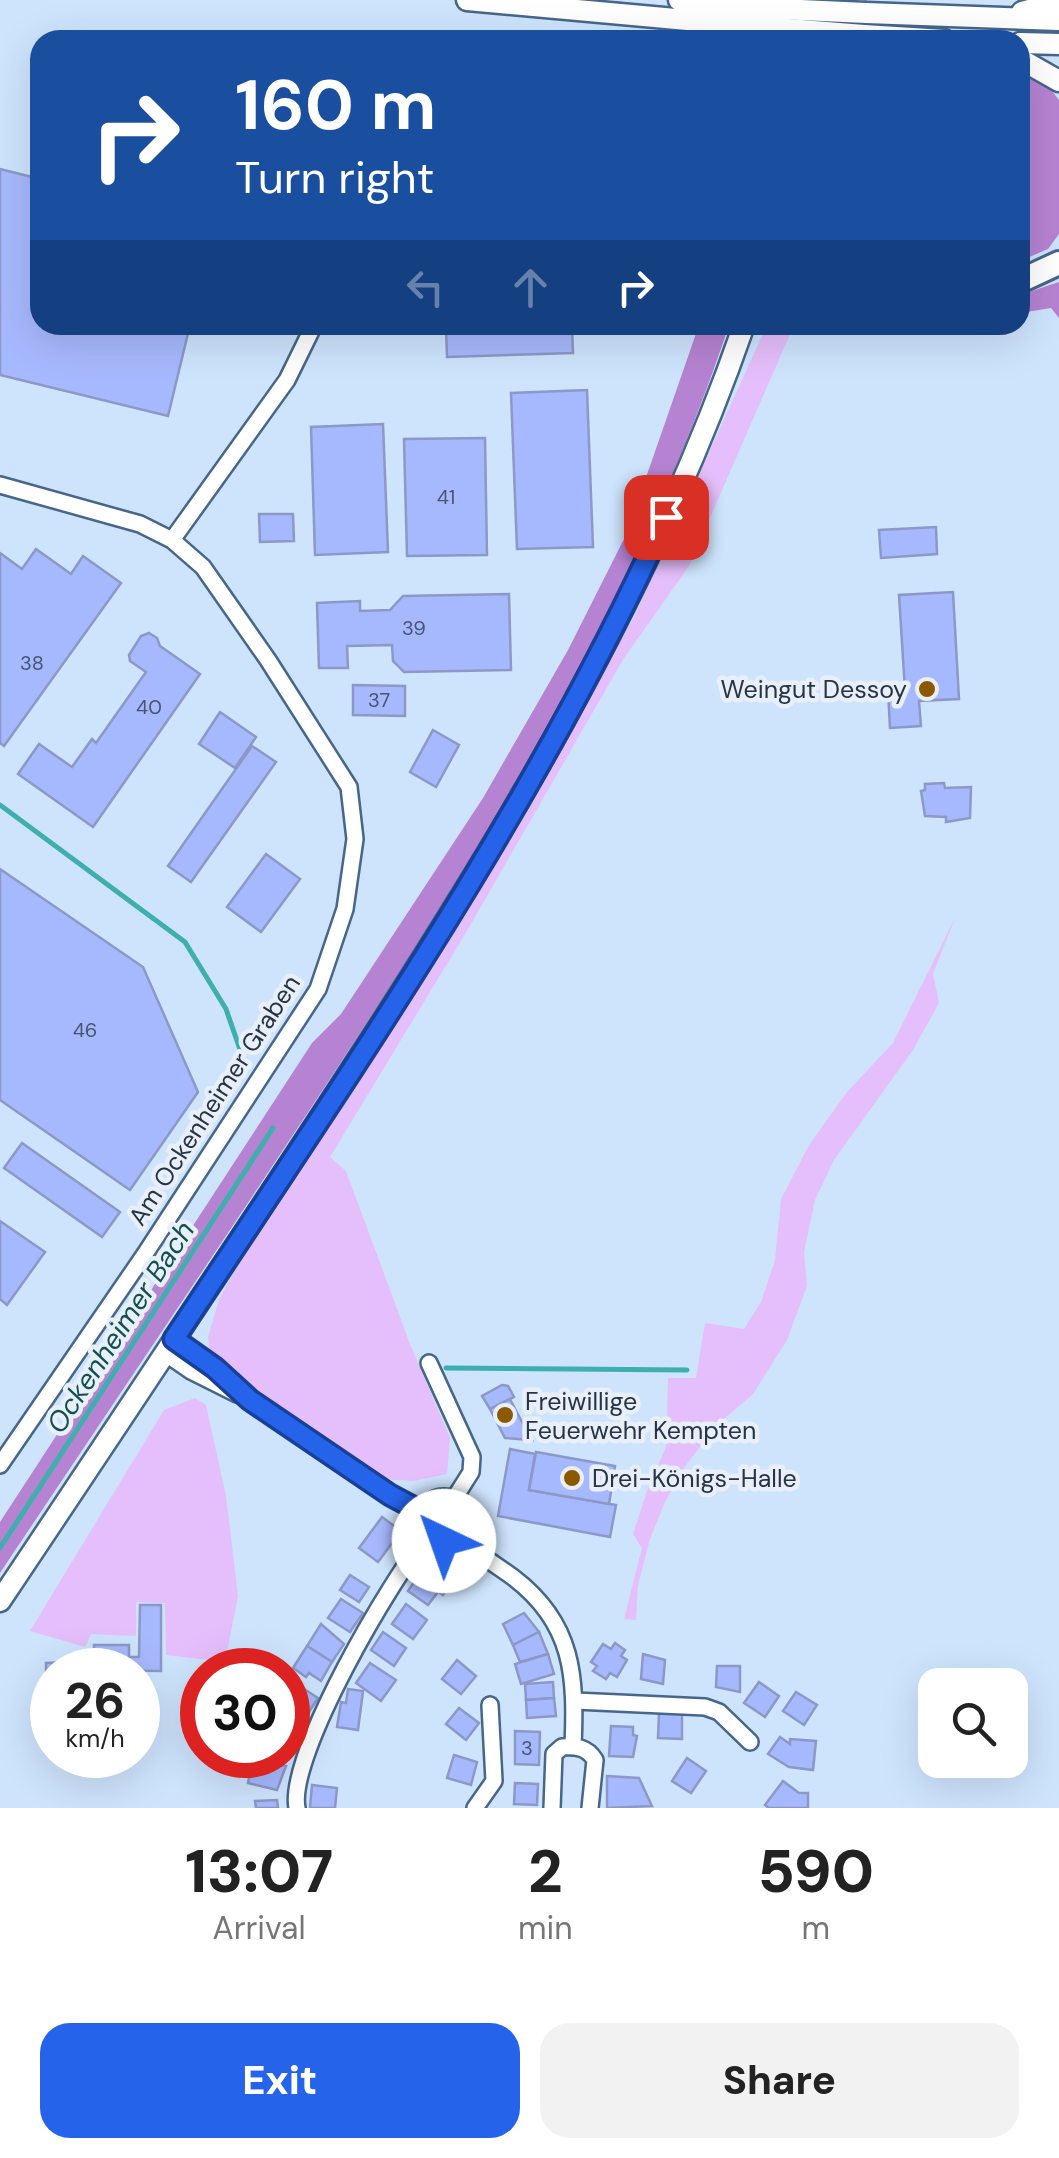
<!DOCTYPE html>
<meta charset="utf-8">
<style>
:root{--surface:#fff;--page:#f2f2f2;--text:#222;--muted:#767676;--accent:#2563eb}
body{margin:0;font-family:"DM Sans",sans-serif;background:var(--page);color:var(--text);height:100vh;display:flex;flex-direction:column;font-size:38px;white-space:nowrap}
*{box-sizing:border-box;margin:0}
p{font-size:32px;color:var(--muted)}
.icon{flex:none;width:55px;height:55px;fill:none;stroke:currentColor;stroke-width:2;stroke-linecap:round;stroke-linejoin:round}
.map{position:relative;height:1808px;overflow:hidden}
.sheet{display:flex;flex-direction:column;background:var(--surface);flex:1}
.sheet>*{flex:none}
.top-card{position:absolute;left:30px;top:30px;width:1000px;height:305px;border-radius:30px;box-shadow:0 10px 40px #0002;background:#1a4fa0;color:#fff;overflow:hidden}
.buttons{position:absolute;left:918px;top:1668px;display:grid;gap:20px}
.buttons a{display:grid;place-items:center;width:110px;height:110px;border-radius:20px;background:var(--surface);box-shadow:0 10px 40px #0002;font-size:50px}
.speed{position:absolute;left:30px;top:1648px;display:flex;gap:20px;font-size:50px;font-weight:700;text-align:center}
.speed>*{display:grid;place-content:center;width:130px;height:130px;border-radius:50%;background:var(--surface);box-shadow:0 10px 40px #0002;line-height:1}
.speed small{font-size:25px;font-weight:400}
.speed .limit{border:15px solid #d22;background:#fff;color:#111}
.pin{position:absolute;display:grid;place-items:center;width:85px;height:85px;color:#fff;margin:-42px;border-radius:20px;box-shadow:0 5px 15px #0006}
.me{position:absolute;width:110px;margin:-55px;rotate:318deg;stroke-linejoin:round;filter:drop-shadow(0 0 8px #0008)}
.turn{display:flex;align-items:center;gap:35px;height:210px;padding:0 40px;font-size:45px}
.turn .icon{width:130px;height:130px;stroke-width:2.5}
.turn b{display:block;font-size:70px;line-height:85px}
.lanes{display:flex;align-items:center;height:95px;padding:0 40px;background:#0003;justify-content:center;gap:50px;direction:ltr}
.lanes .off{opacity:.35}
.eta{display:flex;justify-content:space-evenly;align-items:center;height:170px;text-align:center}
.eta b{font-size:60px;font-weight:800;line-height:70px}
.action{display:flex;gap:20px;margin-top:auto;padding:20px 40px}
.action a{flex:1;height:115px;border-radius:30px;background:var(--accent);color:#fff;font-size:40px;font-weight:800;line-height:115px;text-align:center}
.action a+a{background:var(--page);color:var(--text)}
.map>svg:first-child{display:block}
.green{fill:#e5bffb}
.forest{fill:#b683d2}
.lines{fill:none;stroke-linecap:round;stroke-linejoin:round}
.stream{stroke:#3eafac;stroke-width:5}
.building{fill:#a7b9fe;stroke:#8c98c6;stroke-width:2.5}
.street-casing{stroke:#46668a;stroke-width:20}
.secondary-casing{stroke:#46668a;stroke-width:25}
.primary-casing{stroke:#46668a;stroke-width:28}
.street{stroke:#fff;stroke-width:15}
.secondary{stroke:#fff;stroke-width:20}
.primary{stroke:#fff;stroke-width:22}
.secondary-bridge-casing{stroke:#46668a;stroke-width:25;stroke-linecap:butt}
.secondary-bridge{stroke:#fff;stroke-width:20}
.route-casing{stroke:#184099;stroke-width:25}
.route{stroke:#2563eb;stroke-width:18}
.poi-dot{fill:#8a5900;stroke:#e8eff8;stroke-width:4}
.labels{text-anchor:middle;stroke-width:9;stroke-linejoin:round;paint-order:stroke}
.number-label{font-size:20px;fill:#465572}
.poi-label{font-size:25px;fill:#263444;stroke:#e8eff8;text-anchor:start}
.street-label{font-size:25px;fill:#263444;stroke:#e8eff8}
.water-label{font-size:28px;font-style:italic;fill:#105150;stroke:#e8eff8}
</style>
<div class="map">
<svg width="1059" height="1808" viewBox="0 0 1059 1808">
<rect width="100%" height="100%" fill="#cee4fd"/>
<g class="green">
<polygon points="767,325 794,325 689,566 624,658 464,936 330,1157 346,1171 410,1344 450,1438 447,1474 414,1481 378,1479 250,1392 218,1363 209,1348 208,1337 219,1299 258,1230 461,922 635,615"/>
<polygon points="955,918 933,974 939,1003 913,1050 834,1160 815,1200 804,1252 807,1286 787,1340 753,1394 718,1424 686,1465 665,1502 650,1539 638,1585 636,1620 624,1619 642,1548 633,1534 647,1491 666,1447 668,1378 696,1378 705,1323 744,1329 761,1302 775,1260 781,1199 809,1145 847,1092 893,1043"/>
<polygon points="195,1398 206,1405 226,1496 238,1596 225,1662 166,1655 165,1603 136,1602 136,1636 91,1634 85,1647 30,1631 164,1410"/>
</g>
<g class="forest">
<polygon points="1020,74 1048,86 1059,100 1059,234 1048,249 1020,261"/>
<polygon points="1059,282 1059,318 1051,308 1020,313 1020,295"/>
<path d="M699 325H729C645 579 505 810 360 1033 242 1214 120 1393 0 1573V1522L312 1043 341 1014 483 798 568 650 626 535Z"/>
</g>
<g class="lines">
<g class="stream">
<polyline points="0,805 185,942 226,1009 244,1061"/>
<polyline points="446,1368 687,1370"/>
<polyline points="0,1548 273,1128"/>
</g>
</g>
<g class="building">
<polygon points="0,169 40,179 40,325 190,325 168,416 0,375"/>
<polygon points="446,325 572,325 573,353 447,357"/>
<polygon points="587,390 593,547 517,549 511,393"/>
<polygon points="383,424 388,552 315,555 311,427"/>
<polygon points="485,438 487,555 407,556 404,439"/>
<polygon points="259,514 293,514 294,541 260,542"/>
<polygon points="936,527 937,554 881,558 879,530"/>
<polygon points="36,549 71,574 83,556 121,583 4,746 0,743 0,553 22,569"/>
<polygon points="953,592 959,699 919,701 921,726 890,728 888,691 905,690 899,595"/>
<polygon points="509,594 511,670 404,672 393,661 392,645 347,646 348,668 319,668 317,603 360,601 360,611 390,610 403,596"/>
<polygon points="149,633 157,638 160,646 200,674 93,827 18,774 39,744 72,767 92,739 96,743 146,672 130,661 129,655 141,636"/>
<polygon points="353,685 405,686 405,716 353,715"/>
<polygon points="220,712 256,737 235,768 199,744"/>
<polygon points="433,730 459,745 436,787 410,772"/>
<polygon points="252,746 276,762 191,882 168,866"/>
<polygon points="944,783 945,788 971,787 970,818 946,822 946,817 925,816 921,791 925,790 925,784"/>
<polygon points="266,854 300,879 261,932 227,907"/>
<polygon points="0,869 143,967 198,1092 130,1190 0,1100"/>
<polygon points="22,1143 120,1212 102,1237 4,1168"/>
<polygon points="0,1221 45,1252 7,1305 0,1299"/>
<polygon points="502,1385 508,1386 514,1397 490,1409 482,1396"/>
<polygon points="510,1399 521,1420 532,1440 505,1438 490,1409"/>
<polygon points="510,1449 535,1454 529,1490 616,1505 610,1537 498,1516"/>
<polygon points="536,1452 615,1466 609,1504 529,1490"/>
<polygon points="382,1517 401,1531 378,1562 359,1548"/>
<polygon points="452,1557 473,1571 461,1589 440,1574"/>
<polygon points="433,1566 452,1582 443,1595 423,1581"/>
<polygon points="350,1575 369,1587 359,1602 340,1590"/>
<polygon points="419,1575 438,1592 428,1605 408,1591"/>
<polygon points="341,1599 363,1613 350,1632 328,1618"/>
<polygon points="406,1604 427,1620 413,1639 392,1624"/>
<polygon points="140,1605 161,1605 161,1671 94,1670 94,1645 129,1645 129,1657 139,1657"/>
<polygon points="524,1613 539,1632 513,1645 503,1624"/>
<polygon points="321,1624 344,1644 332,1662 307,1646"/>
<polygon points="383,1632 406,1648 394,1666 371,1650"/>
<polygon points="539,1632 548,1654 520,1662 513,1645"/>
<polygon points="615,1643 625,1650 621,1656 627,1660 617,1677 610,1673 606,1679 593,1671 597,1666 591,1662 603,1644 611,1649"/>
<polygon points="307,1646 332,1662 321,1681 309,1673 306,1677 293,1668"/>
<polygon points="548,1654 554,1674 521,1684 515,1664"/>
<polygon points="643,1654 665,1660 663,1684 641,1679"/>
<polygon points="457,1660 476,1676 461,1694 442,1679"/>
<polygon points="66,1662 66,1670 52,1670 52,1683 46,1683 46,1663"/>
<polygon points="370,1663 396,1680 381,1701 356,1683"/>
<polygon points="717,1666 740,1666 740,1692 716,1687"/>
<polygon points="292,1681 318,1698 307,1715 288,1703 288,1688"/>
<polygon points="553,1682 554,1698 526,1700 525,1684"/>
<polygon points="759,1682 779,1696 765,1717 744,1703"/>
<polygon points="348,1689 363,1691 358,1730 337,1727 341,1702 346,1703"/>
<polygon points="796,1692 817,1705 804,1725 783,1711"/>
<polygon points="554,1698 556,1716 527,1718 526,1700"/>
<polygon points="459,1708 479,1723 466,1740 446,1724"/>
<polygon points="659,1713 682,1714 682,1739 658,1738"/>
<polygon points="288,1718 303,1729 290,1747 288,1746"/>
<polygon points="611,1726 633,1727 633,1735 637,1736 633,1757 609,1756"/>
<polygon points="515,1731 540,1732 539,1765 515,1764"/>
<polygon points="780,1737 790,1744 790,1739 816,1741 813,1770 789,1767 768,1754"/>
<polygon points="454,1755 477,1762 471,1785 447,1778"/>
<polygon points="687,1758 706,1771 691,1793 672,1781"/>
<polygon points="252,1761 286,1766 277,1790 248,1783"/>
<polygon points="607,1776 639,1778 652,1806 607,1808"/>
<polygon points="783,1781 799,1793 808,1793 808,1808 769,1808 765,1805"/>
<polygon points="515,1783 538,1784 537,1805 514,1804"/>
<polygon points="312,1785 337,1788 335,1808 310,1808"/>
<polygon points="277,1800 278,1808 256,1808 255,1801"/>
</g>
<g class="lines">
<g class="street-casing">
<g id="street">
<polyline points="0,485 140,524 172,540 203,567 268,660 349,787 355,839 345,909 318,989 145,1254 0,1465"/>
<polyline points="172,540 287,380 314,325"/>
<polyline points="174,1339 215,1368 250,1400 390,1495 423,1511"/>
<polyline points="165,1353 191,1371 237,1394"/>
<polyline points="429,1363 472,1457 471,1472 454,1499"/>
<circle cx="444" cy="1519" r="22"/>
<path d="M460 1534C475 1553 495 1564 514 1578 574 1624 576 1677 573 1746"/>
<polyline points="575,1701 705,1707 719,1712 750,1742"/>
<path d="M297 1808C287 1756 392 1577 428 1535"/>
<polyline points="475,1808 494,1781 490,1705"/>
<path d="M552 1808 554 1754 562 1747C576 1746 587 1747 595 1760L590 1808"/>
</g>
</g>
<g class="secondary-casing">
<g id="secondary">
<polyline points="467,0 775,28"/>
<polyline points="679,0 779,9"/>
<polyline points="1022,12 1059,2"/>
<polyline points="866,13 1059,20"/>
<polyline points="864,35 944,40"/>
<polyline points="1020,43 1059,44"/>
<polyline points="1020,59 1059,81"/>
<path d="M0 1601C115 1429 230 1257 342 1084 498 844 650 597 744 325"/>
</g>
</g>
<g class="primary-casing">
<polyline id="primary" points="1020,281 1059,263"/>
</g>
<use href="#street" class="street"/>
<use href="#secondary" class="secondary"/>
<use href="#primary" class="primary"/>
<g class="secondary-bridge-casing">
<g id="secondary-bridge">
<polyline points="779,9 866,13"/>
<polyline points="775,28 864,35"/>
</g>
</g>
<use href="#secondary-bridge" class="secondary-bridge"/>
</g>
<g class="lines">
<g class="route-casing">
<path id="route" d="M444 1541C428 1539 420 1528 422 1512L390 1495 250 1400 215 1368 174 1339C350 1073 534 809 666 517"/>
</g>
<use href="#route" class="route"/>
</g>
<g class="poi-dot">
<circle cx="927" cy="689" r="10"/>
<circle cx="505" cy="1415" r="10"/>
<circle cx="572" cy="1478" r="10"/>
</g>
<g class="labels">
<g class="number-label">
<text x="446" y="504">41</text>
<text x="414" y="635">39</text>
<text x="32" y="670">38</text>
<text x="379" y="707">37</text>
<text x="149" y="714">40</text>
<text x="85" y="1037">46</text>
<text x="527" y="1755">3</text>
</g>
<g class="poi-label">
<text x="907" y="698" text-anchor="end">Weingut Dessoy</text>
<text x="525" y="1410">Freiwillige<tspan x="525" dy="29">Feuerwehr Kempten</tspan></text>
<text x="592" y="1487">Drei-Königs-Halle</text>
</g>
<g class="street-label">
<text transform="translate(214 1100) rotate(-57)" y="9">Am Ockenheimer Graben</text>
</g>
<g class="water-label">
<text transform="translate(120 1327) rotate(-57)" y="10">Ockenheimer Bach</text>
</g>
</g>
</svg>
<div class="buttons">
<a><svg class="icon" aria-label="search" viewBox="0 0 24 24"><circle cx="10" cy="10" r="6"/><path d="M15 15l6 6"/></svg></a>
</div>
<div class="speed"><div>26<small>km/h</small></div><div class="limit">30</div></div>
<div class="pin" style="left:666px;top:517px;background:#d93025"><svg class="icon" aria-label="arrive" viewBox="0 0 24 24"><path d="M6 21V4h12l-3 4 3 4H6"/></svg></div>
<svg class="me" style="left:444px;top:1541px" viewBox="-20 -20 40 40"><circle r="19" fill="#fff"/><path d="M0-13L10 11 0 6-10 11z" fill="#2563eb"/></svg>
<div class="top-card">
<div class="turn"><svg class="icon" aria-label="right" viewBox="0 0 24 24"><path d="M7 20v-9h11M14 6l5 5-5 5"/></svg><div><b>160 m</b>Turn right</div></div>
<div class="lanes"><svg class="icon off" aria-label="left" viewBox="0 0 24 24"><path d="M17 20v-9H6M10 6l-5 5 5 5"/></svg><svg class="icon off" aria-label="ahead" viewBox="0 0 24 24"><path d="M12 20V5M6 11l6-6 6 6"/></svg><svg class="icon" aria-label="right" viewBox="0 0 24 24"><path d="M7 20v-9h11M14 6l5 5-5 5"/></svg></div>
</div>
</div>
<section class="sheet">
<div class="eta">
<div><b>13:07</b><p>Arrival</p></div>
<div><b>2</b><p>min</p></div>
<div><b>590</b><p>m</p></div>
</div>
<div class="action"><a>Exit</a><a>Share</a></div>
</section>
